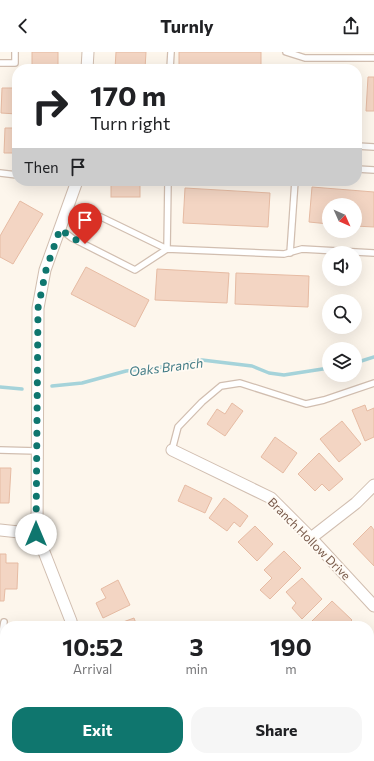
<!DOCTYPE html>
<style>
:root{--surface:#fff;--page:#f6f6f6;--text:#202124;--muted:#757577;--accent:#0f766e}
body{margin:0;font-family:Commissioner,sans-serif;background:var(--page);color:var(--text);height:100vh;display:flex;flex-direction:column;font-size:15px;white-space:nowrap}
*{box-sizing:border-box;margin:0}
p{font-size:13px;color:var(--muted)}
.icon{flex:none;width:22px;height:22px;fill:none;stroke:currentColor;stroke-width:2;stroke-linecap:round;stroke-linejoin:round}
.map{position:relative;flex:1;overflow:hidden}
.side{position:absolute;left:0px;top:569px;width:374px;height:140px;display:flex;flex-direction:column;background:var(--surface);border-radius:16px 16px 0 0;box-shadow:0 4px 16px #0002}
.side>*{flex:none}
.guide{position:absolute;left:12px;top:12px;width:350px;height:122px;border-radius:16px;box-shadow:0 4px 16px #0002;background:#fff;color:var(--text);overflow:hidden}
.needle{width:26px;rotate:135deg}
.buttons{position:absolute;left:322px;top:146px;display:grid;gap:8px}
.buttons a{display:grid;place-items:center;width:40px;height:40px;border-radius:50%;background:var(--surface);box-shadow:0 4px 16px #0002;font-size:20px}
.pin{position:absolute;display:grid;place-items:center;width:34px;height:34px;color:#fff;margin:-41px -17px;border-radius:50% 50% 50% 0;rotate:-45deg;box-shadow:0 0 4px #0007}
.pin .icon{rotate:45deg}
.me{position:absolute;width:44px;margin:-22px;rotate:0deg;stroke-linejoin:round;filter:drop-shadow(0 0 3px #0008)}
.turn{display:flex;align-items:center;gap:14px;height:84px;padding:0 12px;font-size:18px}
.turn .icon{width:52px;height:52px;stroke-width:2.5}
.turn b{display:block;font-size:28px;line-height:34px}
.then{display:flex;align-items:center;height:38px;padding:0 12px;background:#0003;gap:8px;font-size:15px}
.eta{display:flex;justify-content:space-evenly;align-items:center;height:68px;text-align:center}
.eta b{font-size:24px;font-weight:700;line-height:28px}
.primary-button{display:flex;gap:8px;margin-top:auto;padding:8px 12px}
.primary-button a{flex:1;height:46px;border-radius:16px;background:var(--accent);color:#fff;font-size:16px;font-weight:700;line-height:46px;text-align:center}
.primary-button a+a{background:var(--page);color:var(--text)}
header{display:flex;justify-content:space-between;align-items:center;height:52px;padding:0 12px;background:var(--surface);font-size:18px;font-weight:700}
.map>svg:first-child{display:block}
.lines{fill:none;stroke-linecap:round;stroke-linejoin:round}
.stream{stroke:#a5d3da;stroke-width:3.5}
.building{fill:#f3d5c3;stroke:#e6bba3}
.service-casing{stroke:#d1beb0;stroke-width:8}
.minor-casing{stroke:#d1beb0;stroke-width:13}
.service{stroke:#fff;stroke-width:5.5}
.minor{stroke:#fff;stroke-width:11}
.route{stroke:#0f766e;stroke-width:7;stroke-dasharray:0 12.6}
.labels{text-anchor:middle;stroke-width:3.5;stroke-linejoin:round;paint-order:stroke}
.street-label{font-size:12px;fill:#7a5c4d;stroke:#fffaf3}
.water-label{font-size:13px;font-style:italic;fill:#437c86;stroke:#fffaf3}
</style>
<header><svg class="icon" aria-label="back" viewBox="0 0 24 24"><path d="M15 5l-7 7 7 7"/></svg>Turnly<svg class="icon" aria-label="share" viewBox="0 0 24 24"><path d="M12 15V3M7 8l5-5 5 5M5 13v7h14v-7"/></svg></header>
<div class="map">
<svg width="374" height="709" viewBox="0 0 374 709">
<rect width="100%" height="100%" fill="#fdf6ec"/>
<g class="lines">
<g class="stream">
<polyline points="355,311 374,305"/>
<polyline points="52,334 82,331 126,319 180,313 202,308 252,314 269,321 284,323 329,316"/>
<polyline points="0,335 22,337"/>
</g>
</g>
<g class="building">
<rect x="32" y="0" width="26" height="17"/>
<polygon points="116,0 146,0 145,17 115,17"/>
<rect x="179" y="0" width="82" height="17"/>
<polygon points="357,25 359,25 358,69 357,69"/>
<polygon points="368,25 374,25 374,59 366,59"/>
<polygon points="2,36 17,36 17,62 1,61"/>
<polygon points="5,76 17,76 17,101 4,101"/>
<rect x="111" y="129" width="29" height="16"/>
<polygon points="312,135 374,140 374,175 355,174 355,153 329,153 329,172 309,170"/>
<polygon points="185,136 270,141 268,175 183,171"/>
<polygon points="20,149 43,162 13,212 0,205 0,184"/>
<polygon points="86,215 149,248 135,275 71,242"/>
<polygon points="157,217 229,221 227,251 155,248"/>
<polygon points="236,221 309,224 308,255 235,252"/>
<polygon points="232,351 243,359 225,384 207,372 217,357 225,362"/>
<polygon points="365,353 367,359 374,356 374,385 365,389 352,358"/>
<polygon points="342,369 361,392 339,410 320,387"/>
<polygon points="275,385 297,401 283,421 261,405"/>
<polygon points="319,401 343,427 329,439 322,432 315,439 298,422"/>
<polygon points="0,416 11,416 9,451 0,451"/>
<polygon points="185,433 212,446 205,461 178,449"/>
<polygon points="224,446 248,464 240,475 234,470 227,479 209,466"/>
<polygon points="255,474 273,492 257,509 238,490"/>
<polygon points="371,474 374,478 374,514 353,492"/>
<polygon points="284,499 301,516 270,547 260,538 272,526 264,518"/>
<polygon points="0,502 6,502 6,511 18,511 17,537 5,537 4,549 0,549"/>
<polygon points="302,526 322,547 302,567 292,556 296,551 286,540"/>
<polygon points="118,528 130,553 103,566 96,551 106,546 101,537"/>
<polygon points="332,549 352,568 346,574 318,574 312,569"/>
<polygon points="134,566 137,574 112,574"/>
<polygon points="374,606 374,641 369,637 369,611"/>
<polygon points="21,704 48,704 48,709 20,709"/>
<polygon points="111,704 145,704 145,707 133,707 133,709 111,709"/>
<polygon points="180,704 198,704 198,709 179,709"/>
</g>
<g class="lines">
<g class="service-casing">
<g id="service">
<polyline points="286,0 305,6 374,6"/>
<polyline points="0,11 15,11 15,0"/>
<polyline points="170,17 171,0"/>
<polyline points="357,94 374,95"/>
<polyline points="357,117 374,118"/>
<polyline points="0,121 17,123"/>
<polyline points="101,165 167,197 168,129"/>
<polyline points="60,177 72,186 135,218 167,197 284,202 302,197 374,201"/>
<polyline points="290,201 295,129"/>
<polyline points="0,398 37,399"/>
<polyline points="172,398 178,375 202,350 221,334 240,331 306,352 324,348 374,331"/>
<polyline points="0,639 2,581 4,570"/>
<polyline points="161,709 162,704"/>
<polyline points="359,709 359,704"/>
</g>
</g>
<g class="minor-casing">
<g id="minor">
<polyline points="87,17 88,0"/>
<polyline points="172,398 271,446 311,486 374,554"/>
<polyline points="0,478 37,482"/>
<polyline points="311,486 356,451 374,433"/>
<polyline points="72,574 71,569 37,482 38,256 45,218 77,129"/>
<polyline points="76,709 77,704"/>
</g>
</g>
<use href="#service" class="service"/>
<use href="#minor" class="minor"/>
</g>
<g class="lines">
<polyline class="route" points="36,482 38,256 46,218 60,177 72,186 85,192"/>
</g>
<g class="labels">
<g class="street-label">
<text transform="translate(309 487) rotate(45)" y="4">Branch Hollow Drive</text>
</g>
<g class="water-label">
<text transform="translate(166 315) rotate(-7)" y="5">Oaks Branch</text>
</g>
</g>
</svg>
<div class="buttons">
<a><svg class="needle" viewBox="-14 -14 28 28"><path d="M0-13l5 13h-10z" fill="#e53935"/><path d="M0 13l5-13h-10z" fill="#757577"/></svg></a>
<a><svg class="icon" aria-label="sound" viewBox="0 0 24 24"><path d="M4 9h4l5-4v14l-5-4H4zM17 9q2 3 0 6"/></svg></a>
<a><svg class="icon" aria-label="search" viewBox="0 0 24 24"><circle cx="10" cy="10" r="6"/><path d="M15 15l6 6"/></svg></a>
<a><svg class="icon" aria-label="layers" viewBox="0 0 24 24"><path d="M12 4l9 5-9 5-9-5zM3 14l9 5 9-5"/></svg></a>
</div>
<div class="pin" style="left:85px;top:192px;background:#d93025"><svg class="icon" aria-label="arrive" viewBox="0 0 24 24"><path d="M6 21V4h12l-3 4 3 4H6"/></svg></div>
<svg class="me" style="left:36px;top:482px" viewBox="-20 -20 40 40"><circle r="19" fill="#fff"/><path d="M0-13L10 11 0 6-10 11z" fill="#0f766e"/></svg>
<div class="guide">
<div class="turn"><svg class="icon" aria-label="right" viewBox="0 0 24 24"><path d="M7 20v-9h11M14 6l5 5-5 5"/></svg><div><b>170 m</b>Turn right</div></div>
<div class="then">Then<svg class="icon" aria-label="arrive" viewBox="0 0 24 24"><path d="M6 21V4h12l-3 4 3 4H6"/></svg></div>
</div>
<section class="side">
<div class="eta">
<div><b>10:52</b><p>Arrival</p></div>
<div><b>3</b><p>min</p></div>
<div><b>190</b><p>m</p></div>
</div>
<div class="primary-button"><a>Exit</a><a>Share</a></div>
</section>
</div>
